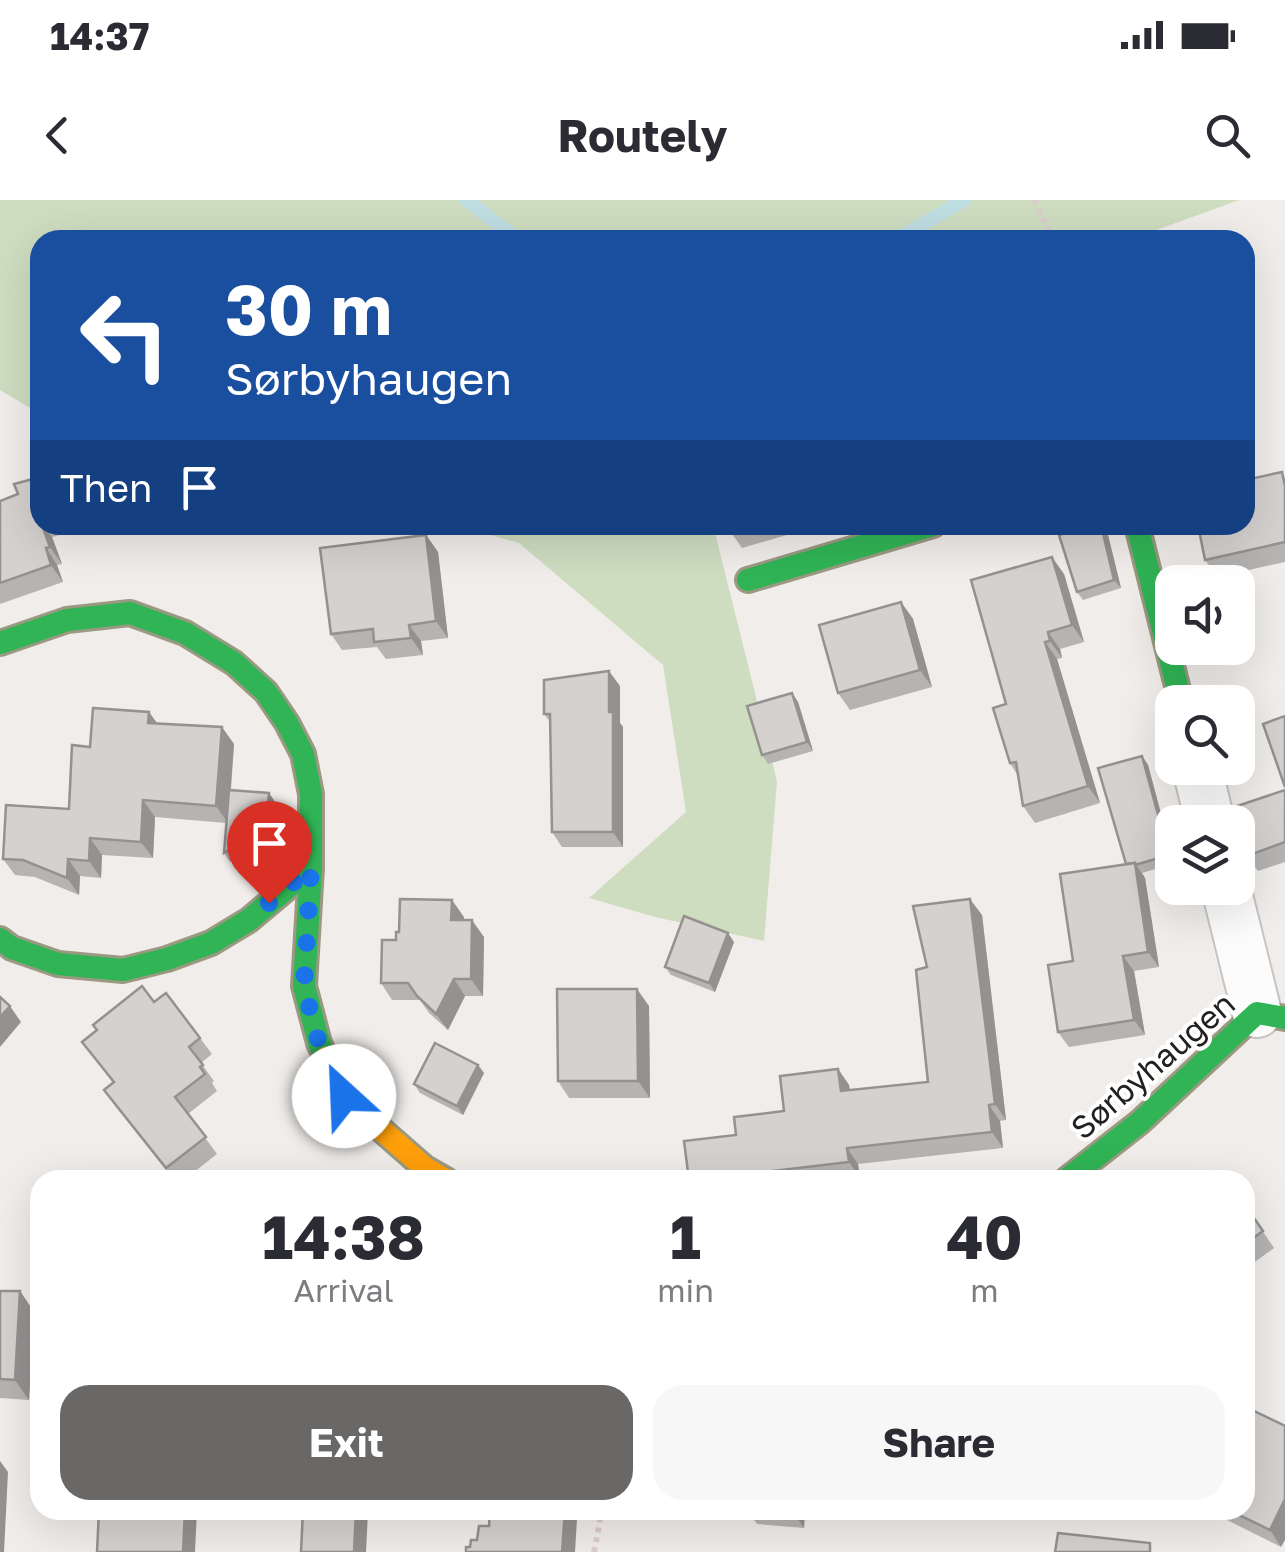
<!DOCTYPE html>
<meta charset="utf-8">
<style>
:root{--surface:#fff;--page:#f7f7f7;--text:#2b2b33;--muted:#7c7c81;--accent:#696867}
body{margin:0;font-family:"Golos Text",sans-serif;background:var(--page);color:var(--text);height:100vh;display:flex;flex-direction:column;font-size:38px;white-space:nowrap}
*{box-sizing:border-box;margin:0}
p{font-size:32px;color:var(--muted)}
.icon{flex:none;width:55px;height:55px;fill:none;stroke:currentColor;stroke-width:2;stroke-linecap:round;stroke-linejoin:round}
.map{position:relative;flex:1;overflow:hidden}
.details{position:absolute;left:30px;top:970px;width:1225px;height:350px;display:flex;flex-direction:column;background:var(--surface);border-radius:30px;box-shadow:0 10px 40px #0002}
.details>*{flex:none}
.top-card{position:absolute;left:30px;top:30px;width:1225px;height:305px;border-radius:30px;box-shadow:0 10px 40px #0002;background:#1a4fa0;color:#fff;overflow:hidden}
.controls{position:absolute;left:1155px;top:365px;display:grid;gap:20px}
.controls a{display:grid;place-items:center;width:100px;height:100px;border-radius:20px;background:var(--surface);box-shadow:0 10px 40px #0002;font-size:50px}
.pin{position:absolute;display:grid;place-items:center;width:85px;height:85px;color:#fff;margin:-102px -42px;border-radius:50% 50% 50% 0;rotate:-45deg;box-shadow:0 0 10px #0007}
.pin .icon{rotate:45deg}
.me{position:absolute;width:110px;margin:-55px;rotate:335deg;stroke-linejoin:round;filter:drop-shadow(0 0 8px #0008)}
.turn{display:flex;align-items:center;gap:35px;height:210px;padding:0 30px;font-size:45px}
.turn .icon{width:130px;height:130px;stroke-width:2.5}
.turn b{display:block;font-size:70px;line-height:85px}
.then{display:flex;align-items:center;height:95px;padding:0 30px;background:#0003;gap:20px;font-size:38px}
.eta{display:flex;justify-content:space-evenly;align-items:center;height:170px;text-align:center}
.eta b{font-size:60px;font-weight:700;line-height:70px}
.primary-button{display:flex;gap:20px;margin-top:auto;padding:20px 30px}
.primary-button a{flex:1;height:115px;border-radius:30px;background:var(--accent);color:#fff;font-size:40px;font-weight:700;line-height:115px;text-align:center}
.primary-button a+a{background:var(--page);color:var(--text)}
.status{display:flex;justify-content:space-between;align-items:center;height:70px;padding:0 50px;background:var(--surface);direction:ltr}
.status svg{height:28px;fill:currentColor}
header{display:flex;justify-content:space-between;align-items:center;height:130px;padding:0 30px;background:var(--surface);font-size:45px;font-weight:700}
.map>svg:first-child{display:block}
.forest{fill:#ceddc0}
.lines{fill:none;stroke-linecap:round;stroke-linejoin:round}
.stream{stroke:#bfdee2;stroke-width:14}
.street-casing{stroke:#c7c5c4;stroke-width:52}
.fast-casing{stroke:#9b9982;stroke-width:28}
.slow-casing{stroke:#9b9982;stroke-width:28}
.path{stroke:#dccdcd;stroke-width:6;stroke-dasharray:5 5;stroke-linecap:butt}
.street{stroke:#fdfcfc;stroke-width:48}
.fast{stroke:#30b455;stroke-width:22}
.slow{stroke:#ff9f0a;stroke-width:22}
.wall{fill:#b6b4b2}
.shaded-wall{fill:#949291}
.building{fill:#d4d1cf;stroke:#949291;stroke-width:2.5}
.route{stroke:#1a73e8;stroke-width:18;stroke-dasharray:0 32.4}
.labels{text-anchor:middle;stroke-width:8;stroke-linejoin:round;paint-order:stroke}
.street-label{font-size:32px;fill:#212121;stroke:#fff}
</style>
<div class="status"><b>14:37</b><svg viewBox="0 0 49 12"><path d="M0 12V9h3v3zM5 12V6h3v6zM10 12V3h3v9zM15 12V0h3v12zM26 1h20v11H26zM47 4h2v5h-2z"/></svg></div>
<header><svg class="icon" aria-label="back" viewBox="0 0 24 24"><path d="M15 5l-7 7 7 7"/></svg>Routely<svg class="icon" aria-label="search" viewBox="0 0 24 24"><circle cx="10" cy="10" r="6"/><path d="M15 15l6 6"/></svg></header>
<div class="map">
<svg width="1285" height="1352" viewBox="0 0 1285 1352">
<rect width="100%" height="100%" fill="#f0edea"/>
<g class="forest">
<polygon points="0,0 1239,0 1129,40 40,40 40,214 0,190"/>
<polygon points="455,325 713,325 777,581 764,741 655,717 589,698 686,612 663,465 519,343"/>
</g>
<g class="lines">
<g class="stream">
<polyline points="466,0 519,40"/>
<polyline points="896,40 964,0"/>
</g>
<g class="street-casing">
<g id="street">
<polyline points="1197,568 1210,622"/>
<polyline points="1226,688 1257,813"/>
</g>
</g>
<g class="fast-casing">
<g id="fast">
<polyline points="1137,325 1181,502"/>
<polyline points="748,380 933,325"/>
<polyline points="0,443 67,420 130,413 185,433 234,463 266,492 287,523 303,554 311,594 311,668 304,786 319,843 326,858"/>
<polyline points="0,739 12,748 58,764 123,770 167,759 211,743 249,720 311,668"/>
<polyline points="1066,980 1140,922 1257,813 1285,818"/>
</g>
</g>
<g class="slow-casing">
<polyline id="slow" points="326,858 344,897 425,968 446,980"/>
</g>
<g class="path">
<polyline points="1034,0 1054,40"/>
<polyline points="594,1352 602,1310"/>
</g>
<use href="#street" class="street"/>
<use href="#fast" class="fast"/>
<use href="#slow" class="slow"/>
</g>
<g class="wall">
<polygon points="1285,277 1285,362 1217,377 1205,360"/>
<polygon points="0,301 40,325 92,325 92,327 52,337 62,364 57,365 63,382 0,404"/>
<polygon points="728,325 821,325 742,348 730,331"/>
<polygon points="1107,331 1121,388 1083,400 1077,392"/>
<polygon points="426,335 438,352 448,438 421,441 423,455 386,459 377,447 342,450 331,434"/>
<polygon points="1064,374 1084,442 1060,449 1062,458 1057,459 1100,603 1035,623 1023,606 1018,576 1010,563"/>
<polygon points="901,402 913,419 932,487 850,510 838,493"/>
<polygon points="620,486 620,523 623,527 623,647 562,647 552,632 551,523 544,514"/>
<polygon points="792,493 798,502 813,551 768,564 762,555"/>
<polygon points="149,512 157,523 234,544 231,590 269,593 275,602 272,636 230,662 224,653 226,623 155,617 153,658 102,655 101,678 80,676 79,695 35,677 15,675 3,659 69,609 90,547"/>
<polygon points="1142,556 1148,565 1172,655 1172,664 1142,673 1145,678 1159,767 1134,771 1145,835 1069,847 1058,832 1073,761 1126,664"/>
<polygon points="1285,590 1285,662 1258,671 1247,656"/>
<polygon points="982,715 1006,920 1000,921 1003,948 858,964 860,978 847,980 689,980 736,935 784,911 838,869 849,885 850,890 928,882 927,767"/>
<polygon points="464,717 463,720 484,737 483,796 465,796 448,830 429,813 420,800 392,800 381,783 396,740"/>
<polygon points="734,742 715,792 671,775 665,767"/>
<polygon points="154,802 200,838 212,854 201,863 214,881 212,883 217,891 188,914 217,954 184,980 174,980 116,907 104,890 113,883 82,842"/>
<polygon points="649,806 650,898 569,898 558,881"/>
<polygon points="478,865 484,873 463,915 420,893 414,884"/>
<polygon points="1245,1005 1274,1048 1245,1069"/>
<polygon points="0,1091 20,1091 34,1112 29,1200 0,1198"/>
<polygon points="1245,1223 1281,1347 1225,1319 1219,1310 1245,1310"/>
<polygon points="747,1310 805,1310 804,1328 757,1324"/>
</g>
<g class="shaded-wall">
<polygon points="42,325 52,337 62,364 50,347"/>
<polygon points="1101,325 1107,331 1121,388 1114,380"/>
<polygon points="426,335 438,352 448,438 436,421"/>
<polygon points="46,348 57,365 63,382 51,365"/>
<polygon points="1052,357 1064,374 1084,442 1072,425"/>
<polygon points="901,402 913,419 932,487 920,470"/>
<polygon points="409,425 421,441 423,455 411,438"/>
<polygon points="1048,432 1060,449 1062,458 1050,441"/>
<polygon points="1045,442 1057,459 1100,603 1088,586"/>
<polygon points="609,471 620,486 620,523 623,527 623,647 613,632"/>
<polygon points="792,493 798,502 813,551 807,542"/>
<polygon points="149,512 161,529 148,523"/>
<polygon points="222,527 234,544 228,623 216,606"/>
<polygon points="1142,556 1148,565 1172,655 1172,660 1169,655"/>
<polygon points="269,593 275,602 272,636 266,627"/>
<polygon points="143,600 155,617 153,658 141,642"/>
<polygon points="90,638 102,655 101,678 89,661"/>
<polygon points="68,659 80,676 79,695 67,678"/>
<polygon points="1135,663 1145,678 1159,767 1148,752"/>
<polygon points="970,699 982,715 1006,920 995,904"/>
<polygon points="452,700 464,717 462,737 451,720"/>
<polygon points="472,720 484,737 483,796 471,779"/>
<polygon points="728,733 734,742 715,792 709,783"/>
<polygon points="1123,756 1134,771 1145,835 1134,820"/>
<polygon points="454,779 465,796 448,830 436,814"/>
<polygon points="637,789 649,806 650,898 638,881"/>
<polygon points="10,806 21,822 0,847 0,817"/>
<polygon points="478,865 484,873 463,915 457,906"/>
<polygon points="838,869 849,885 852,908 841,891"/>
<polygon points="989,905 1000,921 1003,948 992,932"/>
<polygon points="847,948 858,964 860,978 849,962"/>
<polygon points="20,1091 34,1112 29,1200 15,1180"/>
<polygon points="0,1261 8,1272 4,1352 0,1352"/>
<polygon points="1285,1299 1285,1340 1281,1347 1270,1330"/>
<polygon points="185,1310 197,1310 195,1352 183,1352"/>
<polygon points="356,1310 366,1310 368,1312 366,1352 354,1352"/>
<polygon points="565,1310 570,1310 577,1319 575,1352 562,1352"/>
<polygon points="793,1310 805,1310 804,1328 793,1312"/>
</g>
<g class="building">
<polygon points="1282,272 1285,286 1285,342 1205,360 1198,325 1245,325 1245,280"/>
<polygon points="40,277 40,325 42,325 50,347 46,348 51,365 0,383 0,301 18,294 14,284"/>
<polygon points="728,325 751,325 730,331"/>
<polygon points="1092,325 1101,325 1114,380 1077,392 1059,335"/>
<polygon points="426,335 436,421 409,425 411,438 374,442 373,429 331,434 320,348"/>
<polygon points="1052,357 1072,425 1048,432 1050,441 1045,442 1088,586 1023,606 1016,562 1010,563 993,508 1006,504 971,380"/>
<polygon points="901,402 920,470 838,493 819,425"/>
<polygon points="609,471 609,512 613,512 613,632 552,632 550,514 544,514 544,480"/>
<polygon points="792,493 807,542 762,555 747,506"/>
<polygon points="93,508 149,512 148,523 222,527 216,606 143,600 141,642 90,638 89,661 68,659 67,678 23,660 3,659 6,605 69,609 72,545 90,547"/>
<polygon points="1285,516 1285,587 1263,524"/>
<polygon points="1142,556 1169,655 1135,665 1135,663 1126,664 1098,568"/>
<polygon points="229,590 269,593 266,627 224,653"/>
<polygon points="1285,590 1285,642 1247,656 1238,628 1238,622 1236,622 1231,608"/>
<polygon points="1135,663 1148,752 1123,756 1134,820 1058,832 1048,765 1073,761 1060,674"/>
<polygon points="400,699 452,700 451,720 472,720 471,779 454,779 436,814 417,796 408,783 381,783 382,740 396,740 396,732 399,732"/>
<polygon points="970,699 995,904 989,905 992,932 847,948 849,962 739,975 739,980 689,980 684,941 736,935 734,917 784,911 780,876 838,869 841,891 928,882 916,770 927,767 913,706"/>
<polygon points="684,716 728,733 709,783 665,767"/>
<polygon points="142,786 154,802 166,793 200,838 189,847 203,865 200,867 205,874 175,897 206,937 166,968 104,890 114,882 82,842 97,830 93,825"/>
<polygon points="557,789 637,789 638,881 558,881"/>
<polygon points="0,797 10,806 0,817"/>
<polygon points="435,843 478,865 457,906 414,884"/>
<polygon points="1245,1005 1263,1031 1245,1044"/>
<polygon points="0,1091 20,1091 15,1180 0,1179"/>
<polygon points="1252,1210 1285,1226 1285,1299 1270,1330 1229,1310 1245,1310 1245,1223"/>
<polygon points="99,1310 185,1310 183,1352 97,1352"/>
<polygon points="303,1310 356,1310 354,1352 301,1352"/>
<polygon points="490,1310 565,1310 562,1352 466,1352 466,1347 470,1347 471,1340 477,1340 479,1326 489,1326"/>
<polygon points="1058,1333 1150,1343 1150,1352 1055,1352"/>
</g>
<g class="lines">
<polyline class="route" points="269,703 311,668 304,786 319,844 344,896"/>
</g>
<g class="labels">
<g class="street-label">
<text transform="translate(1153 866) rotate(-41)" y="11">Sørbyhaugen</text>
</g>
</g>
</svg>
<div class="controls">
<a><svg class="icon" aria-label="sound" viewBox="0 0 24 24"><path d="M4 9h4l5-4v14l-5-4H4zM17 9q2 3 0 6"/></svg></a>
<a><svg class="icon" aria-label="search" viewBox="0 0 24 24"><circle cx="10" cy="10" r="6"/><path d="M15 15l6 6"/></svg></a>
<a><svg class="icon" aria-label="layers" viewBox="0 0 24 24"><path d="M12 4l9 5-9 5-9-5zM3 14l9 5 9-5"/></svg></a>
</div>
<div class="pin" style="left:269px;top:703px;background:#d93025"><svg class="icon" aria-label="arrive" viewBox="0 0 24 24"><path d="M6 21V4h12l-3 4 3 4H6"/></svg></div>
<svg class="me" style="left:344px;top:896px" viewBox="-20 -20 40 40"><circle r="19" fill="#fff"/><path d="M0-13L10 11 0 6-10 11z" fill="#1a73e8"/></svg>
<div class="top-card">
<div class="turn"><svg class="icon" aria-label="left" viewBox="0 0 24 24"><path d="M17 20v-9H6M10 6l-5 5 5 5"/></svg><div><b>30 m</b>Sørbyhaugen</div></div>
<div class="then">Then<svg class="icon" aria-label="arrive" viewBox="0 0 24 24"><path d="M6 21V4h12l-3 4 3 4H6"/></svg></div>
</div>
<section class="details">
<div class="eta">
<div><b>14:38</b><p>Arrival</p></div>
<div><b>1</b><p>min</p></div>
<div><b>40</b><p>m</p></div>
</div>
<div class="primary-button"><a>Exit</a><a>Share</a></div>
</section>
</div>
